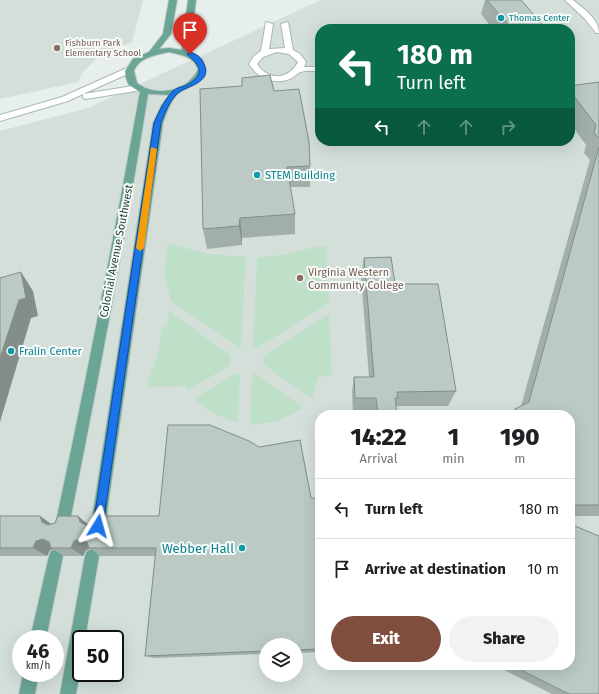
<!DOCTYPE html>
<style>
:root{--surface:#fff;--page:#f2f2f2;--text:#202124;--muted:#757577;--line:#e0e0e0;--accent:#7f4e3f}
body{margin:0;font-family:"Fira Sans",sans-serif;background:var(--page);color:var(--text);height:100vh;display:flex;flex-direction:column;font-size:15px;white-space:nowrap}
*{box-sizing:border-box;margin:0}
p{font-size:13px;color:var(--muted)}
.icon{flex:none;width:22px;height:22px;fill:none;stroke:currentColor;stroke-width:2;stroke-linecap:round;stroke-linejoin:round}
.map{position:relative;flex:1;overflow:hidden}
.side{position:absolute;left:315px;top:410px;width:260px;height:260px;display:flex;flex-direction:column;background:var(--surface);border-radius:16px;box-shadow:0 4px 16px #0002}
.side>*{flex:none}
.hud{position:absolute;left:315px;top:24px;width:260px;height:122px;border-radius:16px;box-shadow:0 4px 16px #0002;background:#0b6e4f;color:#fff;overflow:hidden}
.fabs{position:absolute;left:259px;top:638px;display:grid;gap:8px}
.fabs a{display:grid;place-items:center;width:44px;height:44px;border-radius:50%;background:var(--surface);box-shadow:0 4px 16px #0002;font-size:20px}
.speed{position:absolute;left:12px;top:630px;display:flex;gap:8px;font-size:20px;font-weight:700;text-align:center}
.speed>*{display:grid;place-content:center;width:52px;height:52px;border-radius:50%;background:var(--surface);box-shadow:0 4px 16px #0002;line-height:1}
.speed small{font-size:10px;font-weight:400}
.speed .limit{border:2px solid #111;border-radius:6px;background:#fff;color:#111}
.pin{position:absolute;display:grid;place-items:center;width:34px;height:34px;color:#fff;margin:-41px -17px;border-radius:50% 50% 50% 0;rotate:-45deg;box-shadow:0 0 4px #0007}
.pin .icon{rotate:45deg}
.me{position:absolute;width:44px;margin:-22px;rotate:8deg;stroke-linejoin:round;filter:drop-shadow(0 0 3px #0008)}
.turn{display:flex;align-items:center;gap:14px;height:84px;padding:0 16px;font-size:18px}
.turn .icon{width:52px;height:52px;stroke-width:2.5}
.turn b{display:block;font-size:28px;line-height:34px}
.lanes{display:flex;align-items:center;height:38px;padding:0 16px;background:#0003;justify-content:center;gap:20px;direction:ltr}
.lanes .off{opacity:.35}
.eta{display:flex;justify-content:space-evenly;align-items:center;height:68px;text-align:center}
.eta b{font-size:24px;font-weight:800;line-height:28px}
.primary-button{display:flex;gap:8px;margin-top:auto;padding:8px 16px}
.primary-button a{flex:1;height:46px;border-radius:24px;background:var(--accent);color:#fff;font-size:16px;font-weight:800;line-height:46px;text-align:center}
.primary-button a+a{background:var(--page);color:var(--text)}
ul{padding:0;list-style:none}
li{display:flex;align-items:center;gap:12px;height:60px;padding:0 16px;border-top:1px solid var(--line)}
li div{flex:1}
li b{display:block;font-size:15px}
li em{font-style:normal}
.map>svg:first-child{display:block}
.built{fill:#d4dfda;fill-rule:evenodd}
.green{fill:#bfe0c8}
.lines{fill:none;stroke-linecap:round;stroke-linejoin:round}
.minor-casing{stroke:#a8b8b2;stroke-width:2}
.major-casing{stroke:#c2cac8;stroke-width:2}
.minor{fill:#fff;fill-rule:evenodd}
.major{fill:#6aa596;fill-rule:evenodd}
.wall{fill:#a1aea9}
.shaded-wall{fill:#838d89}
.building{fill:#bbcac4;stroke:#838d89}
.route{fill:#1a73e8;stroke:#114b97}
.slow{fill:#f59e0b}
.culture-dot{fill:#0f9aa8;stroke:#f7fbf9;stroke-width:1.5}
.education-dot{fill:#8d6e63;stroke:#f7fbf9;stroke-width:1.5}
.labels{text-anchor:middle;stroke-width:4;stroke-linejoin:round;paint-order:stroke}
.far-culture-label{font-size:9px;fill:#0d838f;stroke:#f7fbf9;text-anchor:start}
.far-education-label{font-size:9px;fill:#785e54;stroke:#f7fbf9;text-anchor:start}
.culture-label{font-size:11px;fill:#0d838f;stroke:#f7fbf9;text-anchor:start}
.street-label{font-size:11px;fill:#24423a;stroke:#f7fbf9}
.education-label{font-size:11px;fill:#785e54;stroke:#f7fbf9;text-anchor:start}
.near-culture-label{font-size:13px;fill:#0d838f;stroke:#f7fbf9;text-anchor:end}
</style>
<div class="map">
<svg width="599" height="694" viewBox="0 0 599 694">
<rect width="100%" height="100%" fill="#e6efeb"/>
<g class="built">
<polygon points="0,0 143,0 132,43 119,46 97,58 82,73 78,82 0,99"/>
<path d="M321 0H599V694H0V131L88 108ZM320 29H570V141H320ZM320 415H570V665H320ZM21 639H55V673H21ZM81 639H115V673H81ZM266 645H296V675H266Z"/>
</g>
<g class="green">
<polygon points="168,243 207,254 246,257 241,347 239,348 171,301 164,274"/>
<polygon points="318,246 326,246 329,303 257,348 253,346 257,258 287,254"/>
<polygon points="169,311 231,356 230,365 189,390 184,386 146,387 159,351 162,327 167,327"/>
<polygon points="329,314 332,375 318,377 312,399 263,364 264,356"/>
<path d="M237 373 240 374 238 422C222 418 205 412 195 398Z"/>
<polygon points="255,373 304,408 278,421 250,425 252,374"/>
</g>
<g class="lines">
<g class="minor-casing">
<g id="minor">
<path d="M565 0H573C584 9 599 19 599 33H596L585 19Z"/>
<path d="M266 22 273 24 269 49 285 48 281 24 288 22 293 50 300 54 306 62 304 67H320V71C315 71 305 70 301 72 297 73 294 77 290 79 273 85 258 78 249 64L254 56 261 51ZM277 52 289 54 298 62C289 80 268 81 257 64L263 57Z"/>
<polygon points="129,67 133,70 132,72 83,94 139,85 143,88 142,90 86,99 83,98 83,94 68,101 0,121 0,115 62,97"/>
</g>
</g>
<g class="major-casing">
<g id="major">
<path d="M169 0H177L171 34 159 49 169 48 182 50 188 0H196L190 52 202 59 206 69C200 86 193 84 179 93 171 99 166 114 163 123L105 526 103 531 98 533 93 531 91 526 153 123 161 106 169 95 148 94C125 239 98 382 69 526L67 531 62 533 57 531 55 526C86 382 114 237 140 92L129 85 126 78 125 71 133 59 149 52 163 34ZM169 52C181 55 193 56 198 69 189 91 156 98 137 83L134 71C139 57 156 55 169 52Z"/>
<polygon points="56,549 61,551 63,556 46,639 30,639 49,556 51,551"/>
<polygon points="92,549 97,551 99,556 85,639 81,639 81,666 76,694 60,694 85,556 87,551"/>
<polygon points="23,673 39,673 35,694 19,694"/>
</g>
</g>
<use href="#minor" class="minor"/>
<use href="#major" class="major"/>
</g>
<g class="wall">
<polygon points="485,0 521,0 546,29 493,29 481,14"/>
<polygon points="599,82 599,516 570,516 570,415 510,415 515,409 521,406 590,160 584,153 586,145 570,123 570,86"/>
<polygon points="274,91 310,166 310,187 290,187 295,214 295,234 242,238 242,245 207,249 203,229"/>
<polygon points="364,258 395,284 456,391 448,406 396,406 397,415 373,415 372,412 353,413 352,392 354,377 369,377 361,276"/>
<polygon points="311,498 320,498 320,652 296,653 296,645 266,645 266,654 155,658 145,656 155,556 100,556 90,548 86,550 83,556 64,556 53,549 50,550 47,556 0,556 0,516 40,516 51,524 88,524"/>
<polygon points="505,665 570,665 599,694 552,694 504,670"/>
</g>
<g class="shaded-wall">
<polygon points="240,218 242,238 242,245 239,226"/>
<polygon points="21,272 33,291 38,316 31,318 0,422 0,358"/>
<polygon points="40,516 54,526 56,532 42,522"/>
<polygon points="78,516 90,526 92,532 80,522"/>
<polygon points="43,539 57,548 51,548 53,549 50,550 47,556 33,548 36,541"/>
<polygon points="81,539 93,548 89,548 90,549 86,550 83,556 71,548 74,541"/>
</g>
<g class="building">
<polygon points="487,0 521,0 546,29 512,29"/>
<polygon points="270,75 274,91 299,89 309,142 310,166 287,167 295,214 240,218 239,226 203,229 200,89 242,86 242,78"/>
<polygon points="599,82 599,138 594,133 596,125 570,91 570,86"/>
<polygon points="599,147 599,505 570,505 570,415 513,415 515,409 529,402"/>
<polygon points="391,257 395,284 438,284 456,391 397,392 398,398 395,398 397,415 378,415 376,398 355,398 354,377 374,377 364,258"/>
<polygon points="21,272 26,298 19,300 0,358 0,278"/>
<polygon points="168,425 210,425 249,441 259,447 300,440 311,498 320,498 320,649 296,650 296,645 266,645 266,651 145,656 156,548 89,548 87,542 81,539 74,541 71,548 51,548 49,542 43,539 36,541 33,548 0,548 0,516 40,516 42,522 48,525 55,523 58,516 78,516 80,522 86,525 93,523 96,516 159,516"/>
<polygon points="570,524 599,536 599,694 569,694 517,668 518,665 570,665"/>
</g>
<path class="route" d="M190 52C197 54 202 58 204 64 213 83 186 86 178 93 169 101 165 113 161 123L103 526 102 530 98 531 94 530 93 526 154 123C159 112 164 100 173 91 177 87 183 87 187 85 207 73 199 65 187 54Z"/>
<polygon class="slow" points="151,147 157,149 144,248 140,251 136,248"/>
<g class="culture-dot">
<circle cx="501" cy="18" r="4"/>
<circle cx="257" cy="175" r="4"/>
<circle cx="11" cy="351" r="4"/>
<circle cx="242" cy="548" r="4"/>
</g>
<g class="education-dot">
<circle cx="57" cy="48" r="4"/>
<circle cx="300" cy="278" r="4"/>
</g>
<g class="labels">
<g class="far-culture-label">
<text x="509" y="21">Thomas Center</text>
</g>
<g class="far-education-label">
<text x="65" y="46">Fishburn Park<tspan x="65" dy="10">Elementary School</tspan></text>
</g>
<g class="culture-label">
<text x="265" y="179">STEM Building</text>
<text x="19" y="355">Fralin Center</text>
</g>
<g class="street-label">
<text transform="translate(116 251) rotate(-79)" y="4">Colonial Avenue Southwest</text>
</g>
<g class="education-label">
<text x="308" y="276">Virginia Western<tspan x="308" dy="13">Community College</tspan></text>
</g>
<g class="near-culture-label">
<text x="234" y="553">Webber Hall</text>
</g>
</g>
</svg>
<div class="fabs">
<a><svg class="icon" aria-label="layers" viewBox="0 0 24 24"><path d="M12 4l9 5-9 5-9-5zM3 14l9 5 9-5"/></svg></a>
</div>
<div class="speed"><div>46<small>km/h</small></div><div class="limit">50</div></div>
<div class="pin" style="left:190px;top:54px;background:#d93025"><svg class="icon" aria-label="arrive" viewBox="0 0 24 24"><path d="M6 21V4h12l-3 4 3 4H6"/></svg></div>
<svg class="me" style="left:98px;top:526px" viewBox="-20 -20 40 40"><path d="M0-17L14 15 0 8-14 15z" fill="#1a73e8" stroke="#fff" stroke-width="4"/></svg>
<div class="hud">
<div class="turn"><svg class="icon" aria-label="left" viewBox="0 0 24 24"><path d="M17 20v-9H6M10 6l-5 5 5 5"/></svg><div><b>180 m</b>Turn left</div></div>
<div class="lanes"><svg class="icon" aria-label="left" viewBox="0 0 24 24"><path d="M17 20v-9H6M10 6l-5 5 5 5"/></svg><svg class="icon off" aria-label="ahead" viewBox="0 0 24 24"><path d="M12 20V5M6 11l6-6 6 6"/></svg><svg class="icon off" aria-label="ahead" viewBox="0 0 24 24"><path d="M12 20V5M6 11l6-6 6 6"/></svg><svg class="icon off" aria-label="right" viewBox="0 0 24 24"><path d="M7 20v-9h11M14 6l5 5-5 5"/></svg></div>
</div>
<section class="side">
<div class="eta">
<div><b>14:22</b><p>Arrival</p></div>
<div><b>1</b><p>min</p></div>
<div><b>190</b><p>m</p></div>
</div>
<ul>
<li><svg class="icon" aria-label="left" viewBox="0 0 24 24"><path d="M17 20v-9H6M10 6l-5 5 5 5"/></svg><div><b>Turn left</b></div><em>180 m</em></li>
<li><svg class="icon" aria-label="arrive" viewBox="0 0 24 24"><path d="M6 21V4h12l-3 4 3 4H6"/></svg><div><b>Arrive at destination</b></div><em>10 m</em></li>
</ul>
<div class="primary-button"><a>Exit</a><a>Share</a></div>
</section>
</div>
